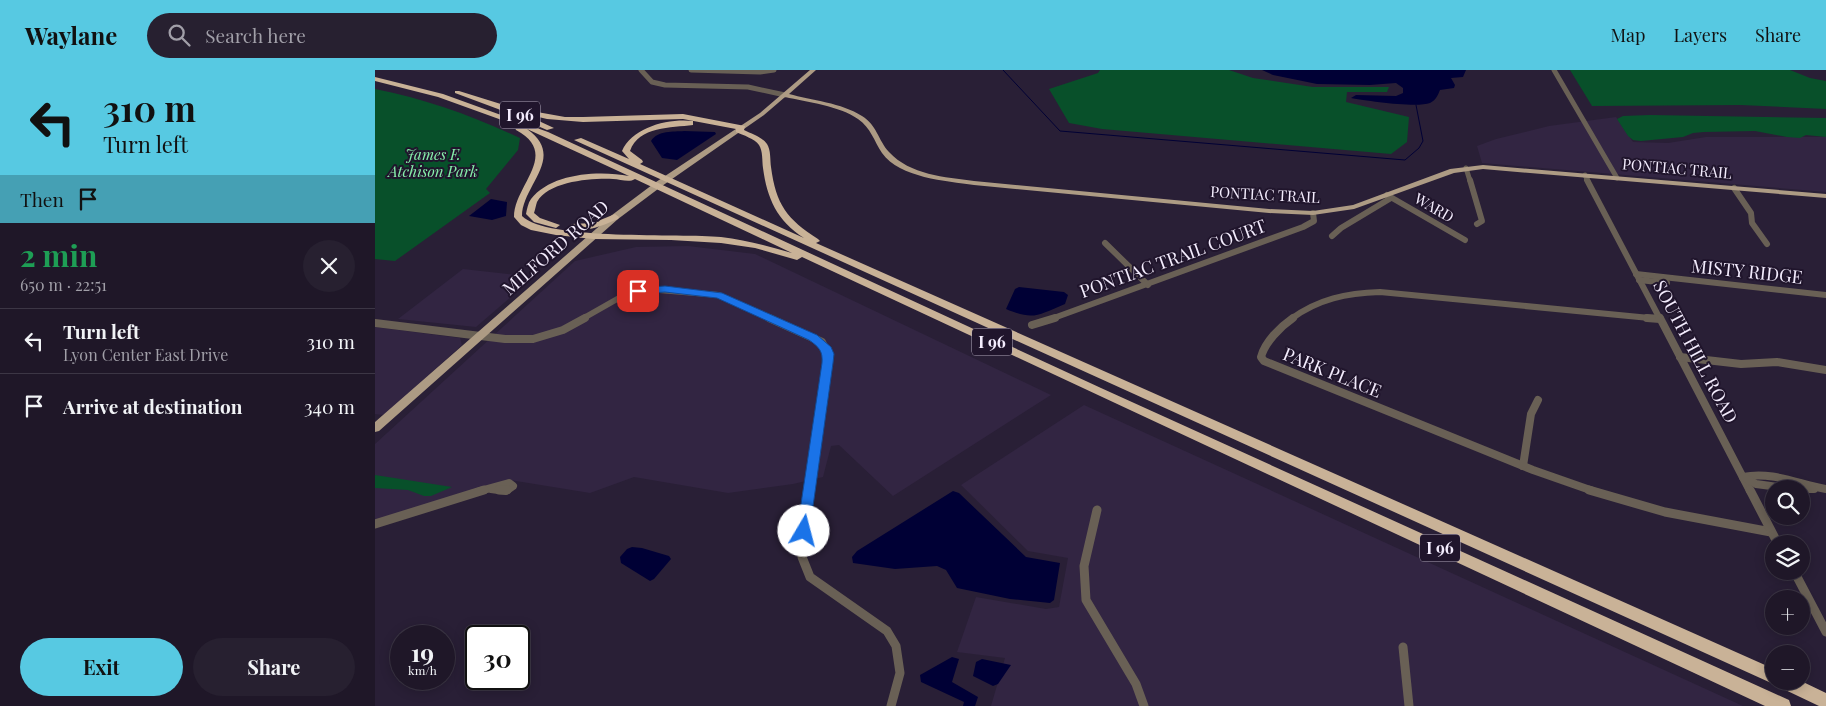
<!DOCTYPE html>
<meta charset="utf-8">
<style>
:root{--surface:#1f1728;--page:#272030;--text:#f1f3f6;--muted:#a19fa8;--line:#3c3645;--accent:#57c9e2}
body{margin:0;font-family:"Playfair Display",serif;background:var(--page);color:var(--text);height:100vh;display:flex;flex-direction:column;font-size:19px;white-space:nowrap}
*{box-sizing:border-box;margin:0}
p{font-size:16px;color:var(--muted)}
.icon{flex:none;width:28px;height:28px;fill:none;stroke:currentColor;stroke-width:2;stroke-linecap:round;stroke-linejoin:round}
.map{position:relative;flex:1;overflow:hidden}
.side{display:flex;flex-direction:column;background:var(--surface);width:375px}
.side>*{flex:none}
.banner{background:#57c9e2;color:#111;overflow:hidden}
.fabs{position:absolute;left:1390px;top:410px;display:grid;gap:10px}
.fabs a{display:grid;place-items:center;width:45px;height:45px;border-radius:50%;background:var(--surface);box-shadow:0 2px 12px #0003,0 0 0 1px var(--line);font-size:25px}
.speed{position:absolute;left:15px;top:555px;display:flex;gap:10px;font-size:25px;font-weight:700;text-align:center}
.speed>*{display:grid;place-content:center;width:65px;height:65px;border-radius:50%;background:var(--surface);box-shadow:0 2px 12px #0003,0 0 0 1px var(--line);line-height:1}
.speed small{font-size:12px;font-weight:400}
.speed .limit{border:2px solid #111;border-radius:8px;background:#fff;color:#111}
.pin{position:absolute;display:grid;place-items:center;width:42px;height:42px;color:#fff;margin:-21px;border-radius:10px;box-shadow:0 2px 8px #0006}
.me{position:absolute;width:55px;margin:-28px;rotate:8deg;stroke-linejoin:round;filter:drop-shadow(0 0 4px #0008)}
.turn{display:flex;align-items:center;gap:18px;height:105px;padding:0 20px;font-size:22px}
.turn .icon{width:65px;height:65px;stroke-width:2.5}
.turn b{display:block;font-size:35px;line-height:42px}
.then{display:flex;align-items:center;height:48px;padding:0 20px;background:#0003;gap:10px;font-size:19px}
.round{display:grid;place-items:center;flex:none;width:52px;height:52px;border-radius:26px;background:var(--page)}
.headline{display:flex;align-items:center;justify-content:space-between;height:85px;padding:0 20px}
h1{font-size:30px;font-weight:700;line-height:38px;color:#1e9e55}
.action{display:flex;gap:10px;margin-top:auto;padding:10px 20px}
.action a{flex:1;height:58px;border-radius:30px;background:var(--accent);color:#111;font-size:20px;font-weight:700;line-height:58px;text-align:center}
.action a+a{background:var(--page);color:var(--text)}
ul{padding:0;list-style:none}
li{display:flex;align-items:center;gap:15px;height:65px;padding:0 20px;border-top:1px solid var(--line)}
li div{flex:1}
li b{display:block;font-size:19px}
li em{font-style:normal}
header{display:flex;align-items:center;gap:30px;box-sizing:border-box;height:70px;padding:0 25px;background:var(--accent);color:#111}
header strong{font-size:24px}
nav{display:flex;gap:28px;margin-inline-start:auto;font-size:18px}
.search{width:350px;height:45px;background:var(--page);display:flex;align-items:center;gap:12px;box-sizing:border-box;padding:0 18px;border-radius:28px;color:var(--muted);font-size:19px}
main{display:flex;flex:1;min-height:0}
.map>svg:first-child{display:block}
.built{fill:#322542}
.green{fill:#08502a}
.water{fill:#000035}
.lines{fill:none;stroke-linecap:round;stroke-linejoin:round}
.stream{stroke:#000035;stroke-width:1}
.minor-far3{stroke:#696055;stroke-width:5}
.minor-far2{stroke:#696055;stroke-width:6}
.minor-far1{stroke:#696055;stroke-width:8}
.minor{stroke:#696055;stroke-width:9}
.major{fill:#ad9b84;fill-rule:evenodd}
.highway{fill:#c9b297;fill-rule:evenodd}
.route{fill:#1a73e8;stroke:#114b97}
.labels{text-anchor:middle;stroke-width:4;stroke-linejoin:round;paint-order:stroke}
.far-park-label{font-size:15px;font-style:italic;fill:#87efab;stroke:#20152c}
.far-street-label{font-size:15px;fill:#f3ecfd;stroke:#20152c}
.shield{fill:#20152c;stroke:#b4acbe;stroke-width:1}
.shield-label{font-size:16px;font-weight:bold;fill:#f3ecfd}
.street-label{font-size:18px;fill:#f3ecfd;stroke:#20152c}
</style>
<header>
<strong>Waylane</strong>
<div class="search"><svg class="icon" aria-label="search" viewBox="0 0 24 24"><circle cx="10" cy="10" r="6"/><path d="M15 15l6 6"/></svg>Search here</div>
<nav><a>Map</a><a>Layers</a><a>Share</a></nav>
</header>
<main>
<section class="side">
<div class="banner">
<div class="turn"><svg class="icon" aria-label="left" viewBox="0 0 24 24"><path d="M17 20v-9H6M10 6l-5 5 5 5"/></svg><div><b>310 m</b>Turn left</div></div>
<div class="then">Then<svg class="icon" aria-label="arrive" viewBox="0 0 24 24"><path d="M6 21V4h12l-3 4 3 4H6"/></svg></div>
</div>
<div class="headline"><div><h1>2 min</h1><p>650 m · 22:51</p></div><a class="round"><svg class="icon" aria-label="close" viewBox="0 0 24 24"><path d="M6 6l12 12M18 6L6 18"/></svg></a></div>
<ul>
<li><svg class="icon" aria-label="left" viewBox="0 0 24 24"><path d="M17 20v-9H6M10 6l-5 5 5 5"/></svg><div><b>Turn left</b><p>Lyon Center East Drive</p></div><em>310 m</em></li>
<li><svg class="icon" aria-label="arrive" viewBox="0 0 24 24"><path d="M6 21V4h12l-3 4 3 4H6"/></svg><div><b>Arrive at destination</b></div><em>340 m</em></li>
</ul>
<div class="action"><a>Exit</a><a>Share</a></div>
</section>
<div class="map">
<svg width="1451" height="636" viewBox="0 0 1451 636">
<rect width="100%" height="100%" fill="#291f36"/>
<g class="built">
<polygon points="1241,47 1258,72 1293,73 1331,67 1451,67 1451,122 1107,93 1102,76 1121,69 1174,56"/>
<polygon points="313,176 380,184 676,325 518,426 464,375 456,376 448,407 418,414 353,423 259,407 215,423 135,410 0,451 0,374 200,191 261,177"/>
<polygon points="88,199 159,207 101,257 23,249"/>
<polygon points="0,257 85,268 87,275 9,345 0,344"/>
<polygon points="709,335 1368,636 616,636 630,588 582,582 601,527 671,539 684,537 693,488 653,481 586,415"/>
</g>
<g class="green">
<polygon points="725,0 854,0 878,8 938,17 1014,17 1012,22 972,22 971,32 1034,47 1032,72 1016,84 727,59 694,53 674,19 723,3"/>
<polygon points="1195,0 1415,0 1435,8 1451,11 1451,39 1366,35 1217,36"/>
<path d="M0 19C51 29 98 46 145 68L143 80 111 119 115 123 20 191 0 189Z"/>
<polygon points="1275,45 1451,48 1451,67 1431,65 1425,68 1412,67 1380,61 1329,62 1318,63 1308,67 1266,71 1258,70 1253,66 1242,49 1248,46"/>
<polygon points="0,405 77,417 56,426 49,426 33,420 0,418"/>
</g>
<g class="water">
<path d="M887 0H1091L1088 7 1076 8 1080 15 1079 18 1065 20C1063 25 1061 30 1055 33 1042 38 992 31 976 28L981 25 1021 26 1028 23V18L1021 13 995 15 942 14 898 5Z"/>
<path d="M309 61 340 62 341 64 302 90 287 88 276 71C283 60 298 62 309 61Z"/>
<polygon points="116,129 132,132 131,146 117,150 94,146"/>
<path d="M644 217 689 222 693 225 690 234C663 245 659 251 631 239L640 219Z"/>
<polygon points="578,421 584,423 651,487 685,493 679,530 675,533 635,529 582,518 571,500 562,496 520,499 478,493 477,487 482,481"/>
<polygon points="257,477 267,478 294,486 296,489 279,509 275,511 246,493 245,487 252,479"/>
<polygon points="577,587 584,589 577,612 603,627 600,636 588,636 589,632 546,612 545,605"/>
<polygon points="607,589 636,595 623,614 618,616 598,606 601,592"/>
</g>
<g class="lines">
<polyline class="stream" points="628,0 685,61 1030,90 1044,78 1048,71 1041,35"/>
<g class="minor-far3">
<polyline points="266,0 277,12 290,15 373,17 410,25"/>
<polyline points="316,0 385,2 399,0"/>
<polyline points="1179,0 1242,108"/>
<polyline points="1091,98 1095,111"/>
<polyline points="1210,105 1213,111"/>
</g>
<g class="minor-far2">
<polyline points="1095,110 1107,151 1102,154"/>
<polyline points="1212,110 1285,249"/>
<polyline points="1359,118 1376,143 1377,153 1392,174"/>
<polyline points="1012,125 1090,170"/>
<polyline points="957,166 966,158 1016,128"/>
<polyline points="730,173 773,215"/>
<polyline points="1261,204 1451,225"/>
<polyline points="1264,210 1292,213"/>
<polyline points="207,249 251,224 272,219 344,225 397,249"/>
<polyline points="676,249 928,157 939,151 938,143"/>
<path d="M916 249C943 229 972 223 1005 222L1285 249"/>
</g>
<g class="minor-far1">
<polyline points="394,248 447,272 453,284 435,421"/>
<path d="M918 248C905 257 890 272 886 287L889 291 1158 400 1218 421"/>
<polyline points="1272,248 1285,249"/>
<polyline points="1285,248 1375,421"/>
<polyline points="0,253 130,269 158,269 188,260 210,248"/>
<polyline points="657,255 680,248"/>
<polyline points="1305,287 1366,294 1402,292 1451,300"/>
<polyline points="1148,396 1156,344 1163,330"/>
<path d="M1368 407C1397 401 1423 414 1451 419"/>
<polyline points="1368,407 1381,414 1418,419"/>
<polyline points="1426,419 1439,419"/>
<polyline points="105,421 134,413 138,416 131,421 116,419"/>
</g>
<g class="minor">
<polyline points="124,420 132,420"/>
<polyline points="435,420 427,487 435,507 512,561 521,576 525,603 516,636"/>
<polyline points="1214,420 1290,442 1396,462"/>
<polyline points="1375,420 1403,474"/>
<polyline points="722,440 709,496 711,530 761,614 769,636"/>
<polyline points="0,454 109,420"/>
<polyline points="1419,501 1451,562"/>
<polyline points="1028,577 1034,636"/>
</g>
<path class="major" d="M435 0H441L414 24C436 30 467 33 487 46 502 55 503 70 514 82 535 105 570 107 599 111L894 139 938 141 978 135 1075 99 1108 95 1451 124V128L1108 99 1079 103 979 139 938 145 894 143 599 115C571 111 525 108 507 83 499 71 496 58 483 49 465 36 432 32 410 27L389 45 287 116 243 149 4 361 0 362V352L237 145 281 112 385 43Z"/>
<g class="highway">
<path d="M0 7 68 24 173 62 726 318 1414 630 1416 636H1390L427 187 422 190 380 178 346 173 296 170 218 169 181 165 156 160 146 155 139 147C139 115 186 84 141 60L140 58 143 56 63 27 0 11ZM152 59 254 106C224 100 176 103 156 129 153 133 152 139 151 144L159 152 181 158 185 155 165 148 159 143C160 140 161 135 162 132 174 111 217 108 238 109 245 109 254 113 260 109L417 183C393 176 370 170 346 167 306 163 172 171 147 146 147 115 192 87 152 59Z"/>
<polygon points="80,21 84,21 129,35 179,58 172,60 123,39 80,23"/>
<path d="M151 40 190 47H208L308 44 370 56 369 60C377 64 387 67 392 74 396 80 395 90 396 97 401 135 412 149 443 169L445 171 441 173 1399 599V611H1426L1451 623V636H1444L1402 616 1401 614 1394 612 199 70 206 68 254 89 247 81C257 57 294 48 318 51V55C296 58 264 56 255 81L267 90 268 92 265 94 429 168C402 151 392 128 388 98 387 91 388 81 384 75 380 69 368 65 361 62V59L308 49 208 52 172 49 151 44Z"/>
<path d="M240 144 244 147 243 149C231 154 205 166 193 157L197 154 218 153Z"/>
</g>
</g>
<path class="route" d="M290 216 347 223 442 265 456 277 459 284 458 293 434 465 429 466 424 465 422 461 447 293C448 281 444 277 434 270L342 228 290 222 263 224 258 221 263 218Z"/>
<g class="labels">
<g class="far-park-label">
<text x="58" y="90">James F.<tspan x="58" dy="17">Atchison Park</tspan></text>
</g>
<g class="far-street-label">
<text transform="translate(1302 99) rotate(5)" y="5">PONTIAC TRAIL</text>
<text transform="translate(890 125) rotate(3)" y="5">PONTIAC TRAIL</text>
<text transform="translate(1059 138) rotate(30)" y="5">WARD</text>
</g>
<g class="shield">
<rect x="125" y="31.5" width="40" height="27" rx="4"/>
<rect x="597" y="258.5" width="40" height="27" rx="4"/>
<rect x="1045" y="464.5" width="40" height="27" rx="4"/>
</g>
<g class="shield-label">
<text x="145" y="51">I 96</text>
<text x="617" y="278">I 96</text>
<text x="1065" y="484">I 96</text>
</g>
<g class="street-label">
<text transform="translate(181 178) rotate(-41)" y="6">MILFORD ROAD</text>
<text transform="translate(798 189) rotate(-20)" y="6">PONTIAC TRAIL COURT</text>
<text transform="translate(1372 202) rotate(6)" y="6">MISTY RIDGE</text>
<text transform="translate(1320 282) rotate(62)" y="6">SOUTH HILL ROAD</text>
<text transform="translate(957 303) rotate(22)" y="6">PARK PLACE</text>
</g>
</g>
</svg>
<div class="fabs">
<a><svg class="icon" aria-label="search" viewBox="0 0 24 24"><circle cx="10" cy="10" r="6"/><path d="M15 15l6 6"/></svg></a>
<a><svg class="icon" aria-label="layers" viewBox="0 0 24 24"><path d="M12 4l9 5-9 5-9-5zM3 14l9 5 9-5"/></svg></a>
<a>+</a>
<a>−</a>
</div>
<div class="speed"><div>19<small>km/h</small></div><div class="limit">30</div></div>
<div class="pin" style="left:263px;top:221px;background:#d93025"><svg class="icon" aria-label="arrive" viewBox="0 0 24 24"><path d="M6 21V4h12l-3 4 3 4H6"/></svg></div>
<svg class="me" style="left:429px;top:461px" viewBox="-20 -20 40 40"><circle r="19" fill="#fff"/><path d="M0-13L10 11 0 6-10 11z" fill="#1a73e8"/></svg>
</div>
</main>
